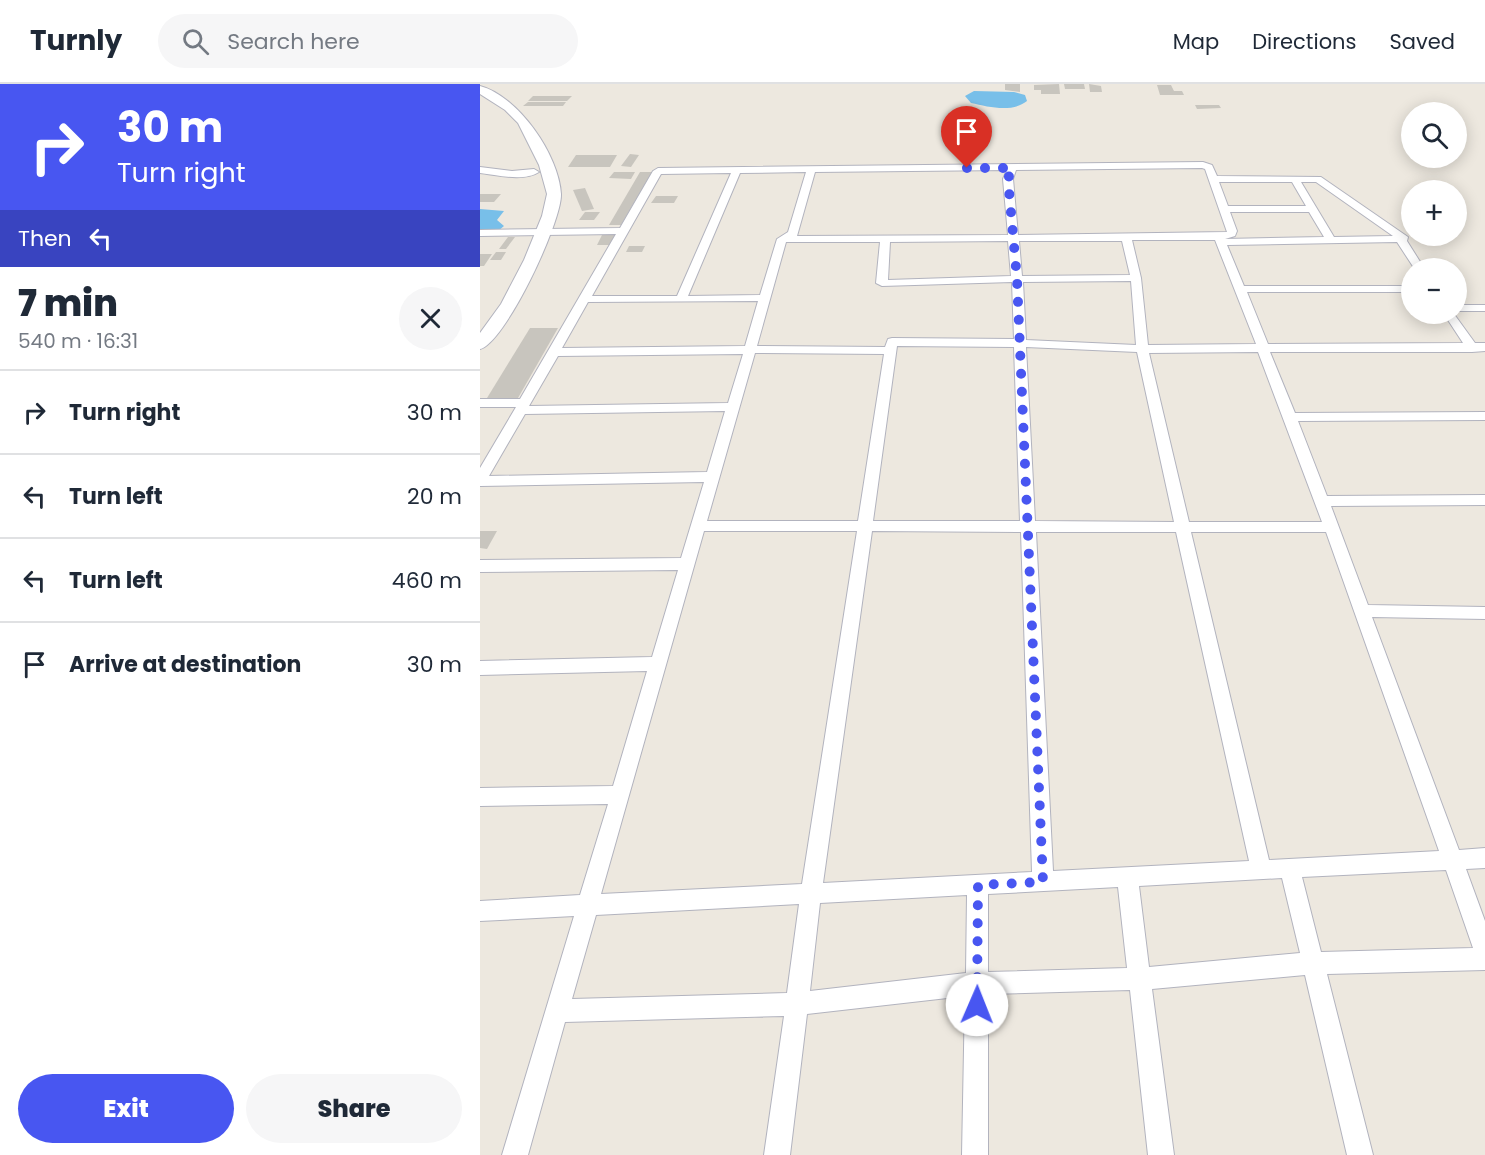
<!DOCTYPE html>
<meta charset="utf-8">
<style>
:root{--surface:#fff;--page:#f6f6f7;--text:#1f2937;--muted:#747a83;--line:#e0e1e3;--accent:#4856f1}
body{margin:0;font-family:Poppins,sans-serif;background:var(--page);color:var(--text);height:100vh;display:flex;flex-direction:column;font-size:22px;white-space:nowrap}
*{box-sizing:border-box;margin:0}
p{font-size:20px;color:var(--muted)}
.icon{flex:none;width:33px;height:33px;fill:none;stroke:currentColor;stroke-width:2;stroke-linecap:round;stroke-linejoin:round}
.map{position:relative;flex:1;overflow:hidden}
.drawer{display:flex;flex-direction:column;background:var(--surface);width:480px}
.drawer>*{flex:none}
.banner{background:#4856f1;color:#fff;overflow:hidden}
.buttons{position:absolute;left:921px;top:18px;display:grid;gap:12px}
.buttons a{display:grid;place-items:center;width:66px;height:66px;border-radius:50%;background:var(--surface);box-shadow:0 3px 15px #0003;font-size:30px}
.pin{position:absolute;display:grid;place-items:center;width:51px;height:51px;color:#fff;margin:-62px -26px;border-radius:50% 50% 50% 0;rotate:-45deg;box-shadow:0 0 6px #0007}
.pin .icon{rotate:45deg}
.me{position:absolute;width:66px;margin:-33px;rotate:1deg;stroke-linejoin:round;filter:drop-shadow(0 0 4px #0008)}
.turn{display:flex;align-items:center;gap:21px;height:126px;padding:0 18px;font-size:27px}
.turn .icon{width:78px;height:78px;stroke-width:2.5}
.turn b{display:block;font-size:42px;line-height:51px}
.then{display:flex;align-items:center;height:57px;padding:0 18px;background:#0003;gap:12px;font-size:22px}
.round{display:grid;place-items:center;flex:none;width:63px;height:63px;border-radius:32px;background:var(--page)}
.head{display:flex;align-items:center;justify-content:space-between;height:102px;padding:0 18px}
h1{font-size:36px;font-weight:800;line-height:45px}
.action{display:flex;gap:12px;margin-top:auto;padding:12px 18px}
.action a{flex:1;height:69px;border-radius:36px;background:var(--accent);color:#fff;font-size:24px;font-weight:800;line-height:69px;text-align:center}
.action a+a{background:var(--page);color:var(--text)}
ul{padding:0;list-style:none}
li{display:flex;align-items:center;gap:18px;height:84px;padding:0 18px;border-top:2px solid var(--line)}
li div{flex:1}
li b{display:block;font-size:22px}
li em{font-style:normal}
header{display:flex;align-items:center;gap:36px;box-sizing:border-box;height:84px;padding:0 30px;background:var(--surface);border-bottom:2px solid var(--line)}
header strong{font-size:28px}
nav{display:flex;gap:33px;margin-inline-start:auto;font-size:21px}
.search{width:420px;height:54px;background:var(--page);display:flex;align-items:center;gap:15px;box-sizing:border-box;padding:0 21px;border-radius:33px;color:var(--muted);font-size:22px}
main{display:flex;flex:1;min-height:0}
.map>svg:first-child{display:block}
.water{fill:#78bfe9}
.building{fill:#c8c5be}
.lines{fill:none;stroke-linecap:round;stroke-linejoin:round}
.street-casing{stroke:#b2b3be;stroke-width:2}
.secondary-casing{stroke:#b2b3be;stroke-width:2}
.street{fill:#fff;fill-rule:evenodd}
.secondary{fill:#fff;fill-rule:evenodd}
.route{stroke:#4856f1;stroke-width:10;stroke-dasharray:0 18}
</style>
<header>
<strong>Turnly</strong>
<div class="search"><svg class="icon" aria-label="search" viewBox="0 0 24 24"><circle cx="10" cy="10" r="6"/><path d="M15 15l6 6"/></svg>Search here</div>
<nav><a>Map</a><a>Directions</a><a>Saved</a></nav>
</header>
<main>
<section class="drawer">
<div class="banner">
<div class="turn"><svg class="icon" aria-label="right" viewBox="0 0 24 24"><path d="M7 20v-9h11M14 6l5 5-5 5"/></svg><div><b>30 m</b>Turn right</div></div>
<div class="then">Then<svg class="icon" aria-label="left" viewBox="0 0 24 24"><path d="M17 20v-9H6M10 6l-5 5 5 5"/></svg></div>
</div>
<div class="head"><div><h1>7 min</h1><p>540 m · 16:31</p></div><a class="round"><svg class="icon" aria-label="close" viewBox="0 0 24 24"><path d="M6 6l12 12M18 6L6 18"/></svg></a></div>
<ul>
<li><svg class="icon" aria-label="right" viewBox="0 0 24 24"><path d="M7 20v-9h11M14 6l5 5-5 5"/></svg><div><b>Turn right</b></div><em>30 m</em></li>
<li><svg class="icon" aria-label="left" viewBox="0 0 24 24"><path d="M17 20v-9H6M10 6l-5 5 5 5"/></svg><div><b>Turn left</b></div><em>20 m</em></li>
<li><svg class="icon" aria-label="left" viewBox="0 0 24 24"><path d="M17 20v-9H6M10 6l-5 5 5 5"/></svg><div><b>Turn left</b></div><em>460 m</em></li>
<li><svg class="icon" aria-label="arrive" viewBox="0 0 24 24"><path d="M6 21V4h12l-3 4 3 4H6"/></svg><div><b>Arrive at destination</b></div><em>30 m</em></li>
</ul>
<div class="action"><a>Exit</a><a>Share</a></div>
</section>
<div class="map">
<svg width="1005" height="1071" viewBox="0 0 1005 1071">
<rect width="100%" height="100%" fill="#ede8df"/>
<g class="water">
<path d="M494 7 534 8 545 11 547 17C532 29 509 23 491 19L485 12Z"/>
<polygon points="0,125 24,127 17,136 24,142 18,147 0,148"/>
</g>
<g class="building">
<polygon points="525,0 540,0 540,8 525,6"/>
<polygon points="579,0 580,10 561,10 561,6 554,6 554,1"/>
<polygon points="584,0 604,0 605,5 585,5"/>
<polygon points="609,0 621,2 622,8 610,8"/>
<polygon points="677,1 691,1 694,7 702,7 704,11 680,11"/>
<polygon points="53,12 92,12 87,17 48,17"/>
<polygon points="48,18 86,18 83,22 43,22"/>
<polygon points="715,21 739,21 741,24 717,25"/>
<polygon points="150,70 159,71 151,83 141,82"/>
<polygon points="96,71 137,71 130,83 88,83"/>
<polygon points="134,88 155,88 151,95 129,94"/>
<polygon points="160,88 172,88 141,141 129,141"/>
<polygon points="105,104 114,125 102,127 93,106"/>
<polygon points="0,110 21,110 14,118 0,118"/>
<polygon points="176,112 198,112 194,119 171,119"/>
<polygon points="105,128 120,128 114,136 99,136"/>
<polygon points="122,151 135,151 129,161 117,161"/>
<polygon points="28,153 35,153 26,165 19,165"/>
<polygon points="149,162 165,162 162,168 146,168"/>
<polygon points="16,168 26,168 21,176 10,176"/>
<polygon points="0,170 12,170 4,182 0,182"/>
<polygon points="50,244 78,244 38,314 7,314"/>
<polygon points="0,447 17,447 7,465 0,464"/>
</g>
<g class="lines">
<g class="street-casing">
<g id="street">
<path d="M723 78 732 81 737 92 841 93 928 153 927 157 944 184H934L917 158 747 161 764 202H932V208H767L788 260 983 259 964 230H974L995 259H1005V267L992 268H790L815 329 1005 328V336L818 337 847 412 1005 411V421L851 422 888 521 1005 523V535L892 533 979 766 1005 764V784L986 785 1005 837V886L847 890 893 1071H867L825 891 672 905 694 1071H668L650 906 508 910V1071H482L485 912 327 930 310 1071H284L304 932 85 938 48 1071H22L94 832 0 837V817L100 811 128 720 0 722V704L133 702 167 587 0 591V577L172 573 198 486 0 488V476L201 474 224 398 0 402V384L36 323H0V315H40L136 150 0 152V146L140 144 173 87 178 84ZM722 84 725 85 747 148 538 151 533 95 536 86ZM527 86 523 95 528 151 317 152 335 88ZM326 88 308 148 297 155 280 211 208 212 260 89ZM251 89 197 212H112L181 90ZM739 98H812L826 122H748ZM821 98H836L913 152 854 153ZM750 128H829L844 153 745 155 755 152 757 147ZM652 156H735L776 260 668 261 661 194ZM528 157 531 192 408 196 410 158ZM539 157H642L650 191 542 192ZM306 158H400L396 199 402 202 532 198 534 255 412 254 408 255 405 263 277 262ZM651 197 656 261 546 256 543 198ZM278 217 265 262 82 264 108 218ZM417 262 534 263 540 437H393ZM546 263 657 268 694 438 555 437ZM778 268 842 438H709L669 269ZM275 269 404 270 378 437H227ZM263 270 248 319 49 322 78 272ZM245 327 227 388 9 392 45 330ZM224 447H377L322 800 121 810ZM392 447 541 448 552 788 343 799ZM556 448H696L769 777 573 787ZM711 448H846L959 767 789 776ZM966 786 993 864 841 868 822 793ZM802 794 820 869 669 883 659 802ZM638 803 647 884 508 888V810ZM487 811 486 889 330 907 340 819ZM319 820 307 909 92 915 116 831Z"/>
<path d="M0 83 32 87 54 85 59 88C44 98 17 91 0 89Z"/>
<rect x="976" y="221" width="29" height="6"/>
</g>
</g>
<g class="secondary-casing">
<path id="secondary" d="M0 2C38 12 79 71 81 110 82 138 25 259 0 265V249L21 220 44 176 62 132 67 110 59 81 38 39 25 26 0 10Z"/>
</g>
<use href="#street" class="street"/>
<use href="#secondary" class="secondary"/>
</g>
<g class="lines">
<polyline class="route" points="487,84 532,84 528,95 537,195 563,798 498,801 497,921"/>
</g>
</svg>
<div class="buttons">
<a><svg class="icon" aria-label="search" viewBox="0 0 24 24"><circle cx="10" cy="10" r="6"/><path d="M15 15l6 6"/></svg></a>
<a>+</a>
<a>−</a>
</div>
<div class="pin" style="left:487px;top:84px;background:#d93025"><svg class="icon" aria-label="arrive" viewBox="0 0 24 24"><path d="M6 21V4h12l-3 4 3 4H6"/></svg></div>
<svg class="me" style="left:497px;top:921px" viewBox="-20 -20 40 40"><circle r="19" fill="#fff"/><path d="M0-13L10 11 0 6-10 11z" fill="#4856f1"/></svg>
</div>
</main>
